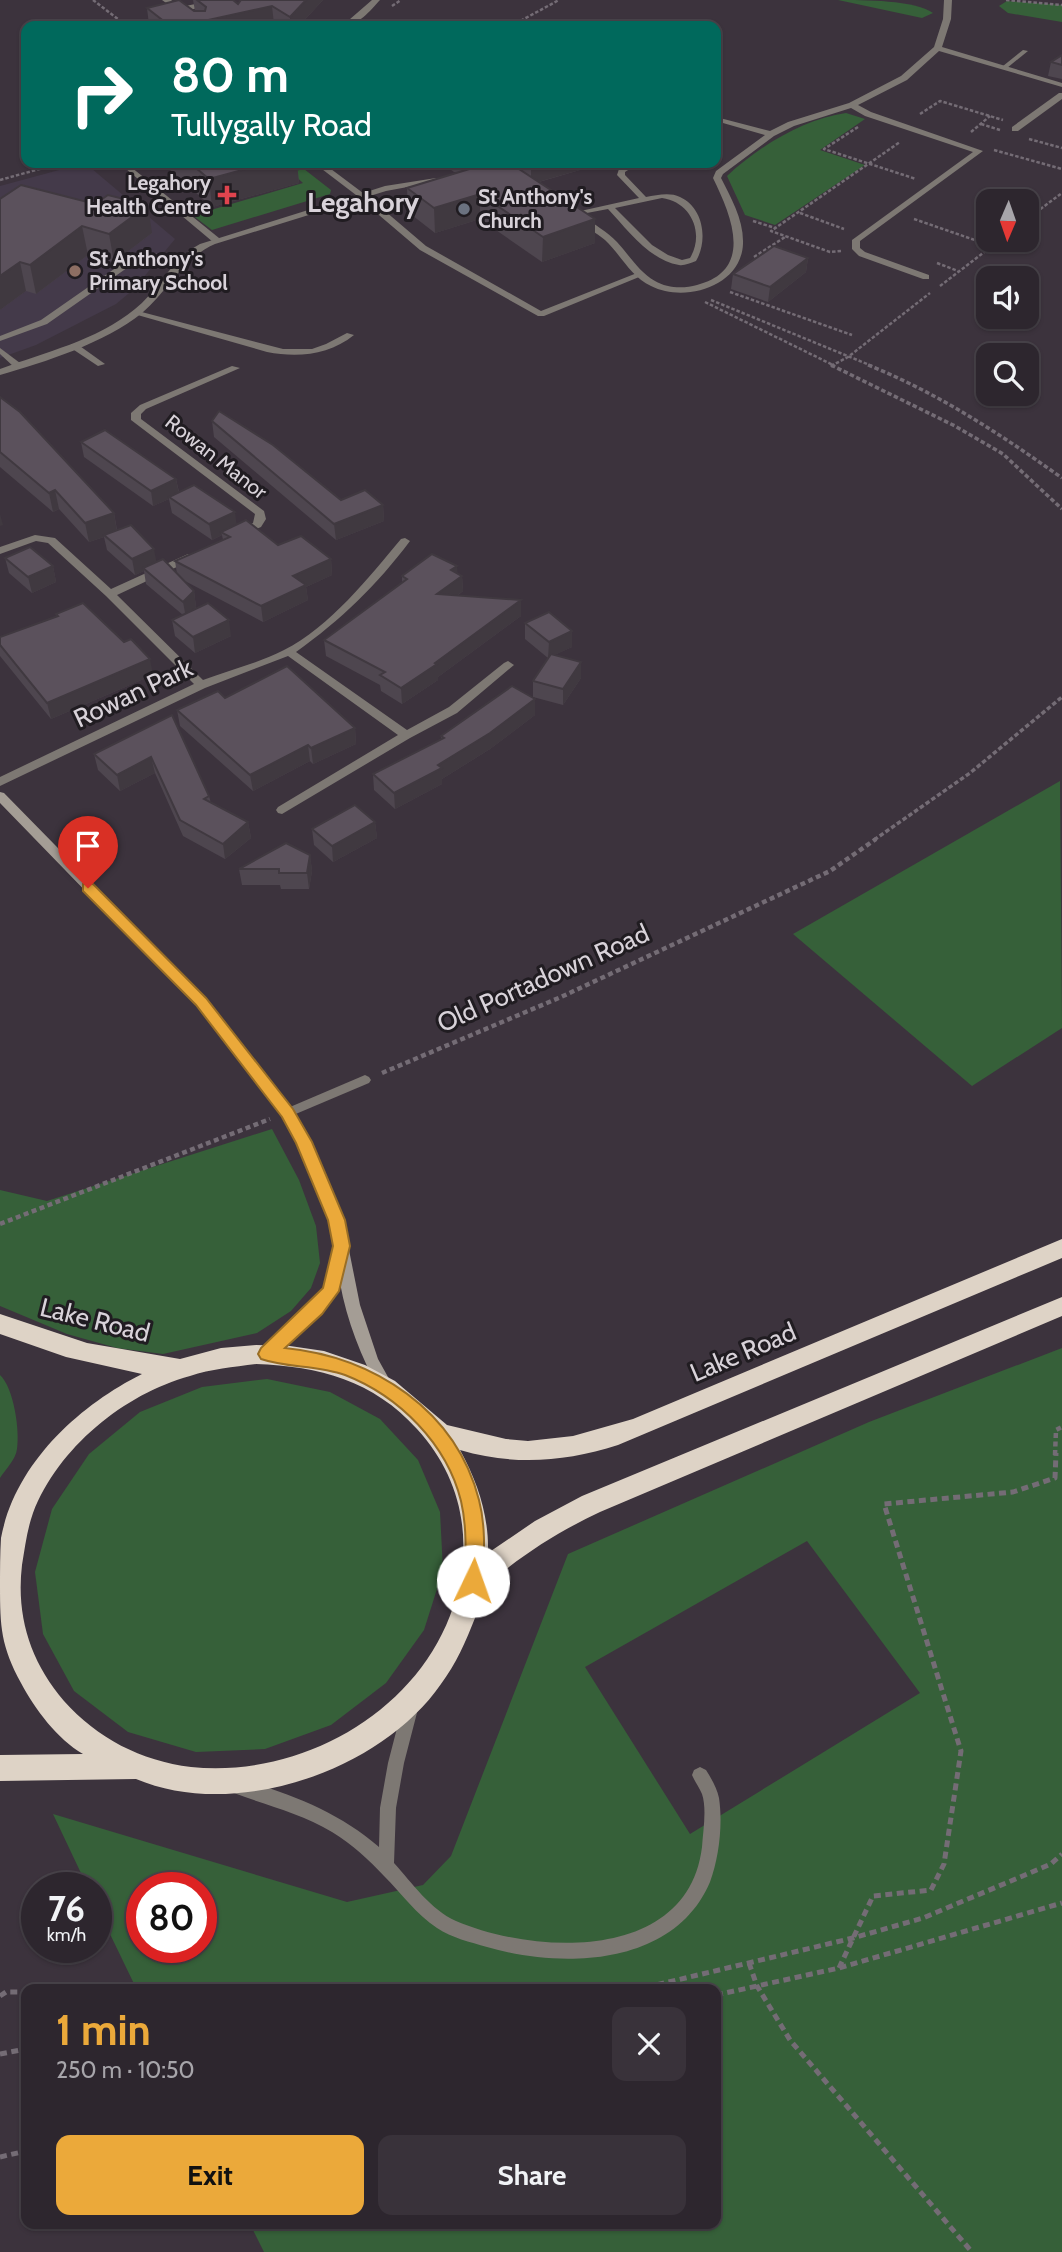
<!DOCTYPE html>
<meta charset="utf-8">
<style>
:root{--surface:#2d262e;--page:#39323a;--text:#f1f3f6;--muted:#a7a5aa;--line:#48434a;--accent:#eba93a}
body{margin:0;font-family:Cabin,sans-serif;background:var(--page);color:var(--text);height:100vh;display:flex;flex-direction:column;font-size:26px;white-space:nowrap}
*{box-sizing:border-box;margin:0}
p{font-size:23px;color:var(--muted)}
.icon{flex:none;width:38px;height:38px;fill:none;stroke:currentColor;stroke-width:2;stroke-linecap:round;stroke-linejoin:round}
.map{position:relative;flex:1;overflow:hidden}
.details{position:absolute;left:21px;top:1984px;width:700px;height:245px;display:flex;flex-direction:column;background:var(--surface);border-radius:14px;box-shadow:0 2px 5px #0004,0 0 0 2px var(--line)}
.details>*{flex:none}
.hud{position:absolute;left:21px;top:21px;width:700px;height:147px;border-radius:14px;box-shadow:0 2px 5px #0004,0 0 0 2px var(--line);background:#00695c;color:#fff;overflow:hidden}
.needle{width:46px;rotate:182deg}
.controls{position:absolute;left:976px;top:189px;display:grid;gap:14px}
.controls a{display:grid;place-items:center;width:63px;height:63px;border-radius:14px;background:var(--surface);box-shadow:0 2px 5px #0004,0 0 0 2px var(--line);font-size:35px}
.speed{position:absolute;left:21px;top:1872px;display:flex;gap:14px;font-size:35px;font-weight:700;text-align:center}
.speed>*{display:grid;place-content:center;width:91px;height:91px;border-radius:50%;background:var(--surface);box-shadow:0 2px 5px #0004,0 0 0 2px var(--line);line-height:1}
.speed small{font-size:18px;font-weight:400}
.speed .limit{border:10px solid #d22;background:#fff;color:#111}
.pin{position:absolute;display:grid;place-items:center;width:60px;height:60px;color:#fff;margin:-72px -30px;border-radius:50% 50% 50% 0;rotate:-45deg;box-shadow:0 0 7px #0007}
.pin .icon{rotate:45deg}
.me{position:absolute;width:77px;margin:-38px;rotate:3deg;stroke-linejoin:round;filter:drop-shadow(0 0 5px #0008)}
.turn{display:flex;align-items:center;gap:24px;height:147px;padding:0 35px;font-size:32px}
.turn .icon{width:91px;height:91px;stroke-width:2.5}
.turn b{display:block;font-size:49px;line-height:60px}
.round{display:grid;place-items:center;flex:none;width:74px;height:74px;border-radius:14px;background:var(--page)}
.headline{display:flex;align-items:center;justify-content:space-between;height:119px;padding:0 35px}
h1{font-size:42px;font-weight:700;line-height:52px;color:var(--accent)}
.primary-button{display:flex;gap:14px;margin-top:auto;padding:14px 35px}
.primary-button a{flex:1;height:80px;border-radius:14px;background:var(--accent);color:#111;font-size:28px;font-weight:700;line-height:80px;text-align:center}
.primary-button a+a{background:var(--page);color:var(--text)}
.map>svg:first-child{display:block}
.education{fill:#443a4a}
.green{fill:#366039;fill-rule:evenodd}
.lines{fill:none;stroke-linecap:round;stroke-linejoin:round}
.path-far3{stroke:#746c75;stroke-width:2.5;stroke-dasharray:3.5 2;stroke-linecap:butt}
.path-far2{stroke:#746c75;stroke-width:3.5;stroke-dasharray:4.5 2.5;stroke-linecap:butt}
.path-far1{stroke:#746c75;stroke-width:4.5;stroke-dasharray:5 3.5;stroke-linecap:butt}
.path{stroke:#746c75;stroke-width:5;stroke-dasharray:7 4.5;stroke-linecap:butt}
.lane{fill:#7d7873;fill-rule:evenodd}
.street{fill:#7d7873;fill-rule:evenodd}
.secondary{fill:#a49d95;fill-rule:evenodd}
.highway{fill:#ded3c6;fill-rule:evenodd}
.wall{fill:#4e464f}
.shaded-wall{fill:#403940}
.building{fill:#5b515c;stroke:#403940;stroke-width:2}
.route{fill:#eba93a;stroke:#996e26;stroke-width:2}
.health-dot{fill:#e0444e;stroke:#201c21;stroke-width:2.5}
.worship-dot{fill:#6b7280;stroke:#201c21;stroke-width:2.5}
.education-dot{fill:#8d6e63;stroke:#201c21;stroke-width:2.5}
.labels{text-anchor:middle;stroke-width:6;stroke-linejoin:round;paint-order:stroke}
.far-poi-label{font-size:21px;font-weight:bold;fill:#d8d2d9;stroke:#201c21;text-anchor:start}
.far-street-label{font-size:21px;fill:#d8d2d9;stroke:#201c21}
.street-label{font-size:26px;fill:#d8d2d9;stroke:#201c21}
.far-district-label{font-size:28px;font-weight:bold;fill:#d8d2d9;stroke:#201c21}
</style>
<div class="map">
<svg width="1062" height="2252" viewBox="0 0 1062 2252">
<rect width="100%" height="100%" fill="#3c333d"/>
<polygon class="education" points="85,163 175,239 134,289 116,304 36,345 0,358 0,186"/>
<g class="green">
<path d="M838 0C864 0 915 0 933 13L922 18Z"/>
<polygon points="1007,1 1062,5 1062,22 1008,13 999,6"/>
<path d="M846 113 865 119 820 150 865 165 775 225 745 215 727 176C758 147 803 119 846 113Z"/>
<polygon points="304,169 331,190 330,194 212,230 187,211 206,205 211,210 303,183 291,172"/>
<polygon points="1060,781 1062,1028 972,1086 793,934"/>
<polygon points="272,1129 299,1180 316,1226 320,1263 311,1288 291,1311 257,1333 163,1354 117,1348 67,1334 0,1306 0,1190 47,1201"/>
<path d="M1062 1348V2252H264L250 2224H716V1990H137L96 1905V1888H88L53 1814 347 1902 423 1885 451 1856 568 1554 869 1422ZM807 1541 920 1693 690 1834 585 1667ZM142 1888H201V1948H142Z"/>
<path d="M0 1375C14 1388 20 1431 17 1449 16 1459 5 1470 0 1478Z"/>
<polygon points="267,1379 330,1392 380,1419 418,1460 440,1512 443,1570 424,1630 386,1683 331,1725 265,1749 196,1752 128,1732 74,1691 43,1634 35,1572 52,1509 89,1454 140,1412 202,1387"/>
</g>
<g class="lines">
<g class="path-far3">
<polyline points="93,0 127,26"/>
<polyline points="1006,0 1062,5"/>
<polyline points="392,6 401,0"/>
<polyline points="511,26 559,0"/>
<polyline points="920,114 940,101 1003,120"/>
<polyline points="981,124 1000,130"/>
<polyline points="858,127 824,149 916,179"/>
<polyline points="971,132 990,116"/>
<polyline points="1029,139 1062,148"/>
<polyline points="994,150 1062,169"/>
<polyline points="0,180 61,163"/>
<polyline points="800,213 844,229"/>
<polyline points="914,219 992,246"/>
<polyline points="1027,219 1062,193"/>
<polyline points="753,221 775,228"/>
<polyline points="841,251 830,252 771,231 900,142"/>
<polyline points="754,257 785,237"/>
<polyline points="937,263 958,271"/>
<polyline points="940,286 1000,240"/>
<polyline points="730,292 852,335"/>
<polyline points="711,300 872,366"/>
<polyline points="705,302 835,366"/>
<polyline points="831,366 848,357 930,293"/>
</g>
<g class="path-far2">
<polyline points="831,365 955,426 1003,454 1062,509"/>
<path d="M868 365C938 393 1000 434 1062 478"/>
<polyline points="831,366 834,365"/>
<polyline points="874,840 970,773 1062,697"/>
</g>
<g class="path-far1">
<polyline points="382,1073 561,997 830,871 876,839"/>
<polyline points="0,1224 270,1119"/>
<polyline points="1055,1455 1056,1430 1062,1427"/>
</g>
<g class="path">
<polyline points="749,1963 757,1986 790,2040 972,2252"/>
<polyline points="839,1968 873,1896 931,1890 944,1864 961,1751 884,1504 1013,1492 1055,1478 1056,1453"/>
<polyline points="635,1990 853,1938 923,1918 1051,1864 1062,1854"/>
<polyline points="716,1995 839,1968 1062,1903"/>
<polyline points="0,1996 6,1992 26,1992"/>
<polyline points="0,2054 26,2049"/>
<polyline points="0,2157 26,2151"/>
</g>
<g class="lane">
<polygon points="1023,50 1028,51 1007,68 1003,68 1003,66"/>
<polygon points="119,163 126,163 219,238 219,242 213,242"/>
<path d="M630 163H639L625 172V175L646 197C657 195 670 192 680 197 704 208 708 241 696 261 690 263 684 266 679 265 649 260 627 229 608 209L571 216 567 214 639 198 617 175 619 169ZM662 198C691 202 705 233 690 258L682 260 668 255 652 245 615 208Z"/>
<polygon points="359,194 365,194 426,246 541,311 637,273 644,275 544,316 538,316 420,250 359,198"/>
<polygon points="140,251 182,258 186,260 182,262 144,256 47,324 0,341 0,336 41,320"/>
<path d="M134 310 283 349H312L326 344 347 333 354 335C329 355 298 358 267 352L134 314Z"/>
<polygon points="71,344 77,344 105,364 98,366 71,348"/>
<polygon points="0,348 20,363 20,367 14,367 0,354"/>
<polygon points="365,1075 369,1077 371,1080 369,1083 291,1116 283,1116 281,1113 283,1110"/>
<path d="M411 1698 416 1700 419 1705 404 1763 396 1808 394 1863C412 1883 431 1910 456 1921 536 1955 688 1962 702 1847 703 1831 707 1809 702 1794 699 1787 695 1782 692 1775L694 1770 700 1767 706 1770C711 1778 717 1788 719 1798 723 1824 719 1858 710 1882 674 1967 561 1969 487 1947 470 1942 452 1938 437 1928 416 1914 402 1894 384 1876 369 1860 352 1844 332 1832 301 1813 268 1806 234 1793L232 1787 234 1781 240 1779C291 1794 339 1812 379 1847L380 1808 388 1763 403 1705 406 1700Z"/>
</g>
<g class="street">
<polygon points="162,0 171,0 181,7 214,0 228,0 186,11 207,26 198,26"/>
<path d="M372 0H380C370 11 358 26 342 26Z"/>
<path d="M944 0H952L951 19 942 47 1062 83V87L939 51 907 80 858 105 871 112 983 151 860 241V248L865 252 929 275V279H923L859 256 852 249V240L973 152 865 116 851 108 794 126 774 136 723 174 721 178C731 198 744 220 743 244 741 287 684 303 651 286 631 277 621 255 605 240 596 232 584 227 575 219L582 217C595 224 607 232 617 242 629 255 639 272 655 281 667 288 683 289 697 285 755 270 731 215 713 178L716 171 765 135 716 121V117L770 131 788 122 849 103 901 76 934 47 943 19Z"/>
<polygon points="1059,93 1062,93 1062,99 1018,131 1012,131 1012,127"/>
<path d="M314 163H323L363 193 385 186 436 178 440 181 386 191 215 244C181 259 169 290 142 313 105 343 45 362 0 375V369C45 352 96 341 135 309 159 290 171 259 200 244L356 195Z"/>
<polygon points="232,366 240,368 146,409 141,414 141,419 264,511 266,519 261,527 238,537 234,536 234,532 253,523 255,514 131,420 131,413 140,405"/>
<path d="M35 535 55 538 111 589 188 554H196V558L117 595 203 680C229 670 259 663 284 650 330 627 369 577 401 539L405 538 410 541C377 585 341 620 296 652L407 730 449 707 504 663 508 661 514 665 457 713 410 738 282 814 278 813 276 810 278 807 398 735 288 656 205 688 0 786V777L194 684 106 596 48 543 36 541 0 554V547Z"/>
</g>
<path class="secondary" d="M0 792 4 793 206 999 292 1109 311 1142 343 1220 360 1305 378 1359 393 1386 390 1391 385 1393 380 1391C361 1357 347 1321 340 1283 335 1309 292 1340 272 1359L267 1361 262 1359 259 1354 262 1349 324 1288 334 1250 329 1220 297 1143 282 1117 196 1005 0 803Z"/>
<path class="highway" d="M1062 1239V1258L618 1445C564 1462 515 1466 460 1450 478 1483 489 1516 488 1553L535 1521 582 1496 1062 1297V1316L600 1512C564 1529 531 1549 500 1574 496 1577 487 1582 484 1587 479 1595 478 1609 475 1618 466 1641 456 1664 441 1684 381 1771 235 1821 136 1779L0 1781V1755L83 1754C57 1739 35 1709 21 1683 1 1646 0 1627 0 1586 0 1570 0 1554 1 1538 15 1464 78 1406 142 1374L66 1357 0 1334V1314L87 1343 180 1359 221 1348 256 1345 290 1346 324 1351 365 1365 395 1381 447 1425 506 1439 528 1441 573 1436 633 1419ZM256 1364C319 1366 374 1381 417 1429 450 1465 466 1509 463 1557 454 1690 318 1780 191 1767 141 1761 97 1738 64 1701 30 1661 16 1616 22 1565 25 1547 27 1530 33 1513 58 1448 124 1394 190 1376 211 1369 233 1367 256 1364Z"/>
</g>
<g class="wall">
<polygon points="193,0 233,0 238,4 323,0 299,26 278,26 274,24 262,26 150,26 149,25 147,8 195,11"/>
<polygon points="1062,55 1062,79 1048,76 1051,62"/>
<polygon points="168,163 297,163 299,183 212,207 169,169"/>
<polygon points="441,163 604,163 539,182 595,219 595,243 542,262 480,219 435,233 408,212 407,188 458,172 454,172"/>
<polygon points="0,199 152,233 114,262 88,255 36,294 26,291 0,310"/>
<polygon points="808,258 806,272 768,302 731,289 733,274"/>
<polygon points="0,397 114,513 117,530 156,562 177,574 175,561 223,540 222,535 212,540 172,513 169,499 153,506 84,457 81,442 176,479 179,492 237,525 278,545 331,559 332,575 306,587 308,600 263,622 183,580 194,591 196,607 193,611 231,636 195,653 175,636 172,620 183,615 146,584 144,571 135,575 107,550 104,537 89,542 59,509 53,512 0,467"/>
<polygon points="212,421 341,500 383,505 384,521 336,540 214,437"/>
<polygon points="5,558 53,566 56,582 32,593 9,573"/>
<polygon points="457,566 457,573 462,576 463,591 457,596 521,616 438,677 438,680 402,704 381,691 380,685 326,656 324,640 402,583 402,576"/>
<polygon points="56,614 153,675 51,719 0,656 0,637 56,617"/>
<polygon points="525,623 572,647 554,655 581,678 563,705 533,697 533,681 548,658 525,639"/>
<polygon points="225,698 355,728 356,744 313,764 310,761 253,791 180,726 177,710"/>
<polygon points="535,699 535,715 490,749 442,779 442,784 395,809 374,790 373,774 441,739 441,736"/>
<polygon points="172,715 209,796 211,803 248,822 251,838 225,859 183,836 155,773 120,791 98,770 94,754"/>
<polygon points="375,822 377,838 333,862 314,845 312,829"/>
<polygon points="310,855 312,871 309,889 281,889 280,885 242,885 239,869"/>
</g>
<g class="shaded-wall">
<polygon points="306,0 323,0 299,26 290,26 290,17"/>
<polygon points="272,6 274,24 262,26 181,26"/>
<polygon points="268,163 297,163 299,183 212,207 209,179"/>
<polygon points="375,163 385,163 375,166"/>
<polygon points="531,163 604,163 531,184"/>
<polygon points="480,194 480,219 435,233 434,208"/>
<polygon points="148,205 152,233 114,262 109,234"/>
<polygon points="595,219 595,243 542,262 543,237"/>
<polygon points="82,226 88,255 36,294 30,265"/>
<polygon points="808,258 806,272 768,302 770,287"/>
<polygon points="20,262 26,291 0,310 0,276"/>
<polygon points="176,479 179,494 169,497 169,499 153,506 151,491"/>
<polygon points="55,490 59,509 53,512 49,493"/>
<polygon points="383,505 384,521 336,540 334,524"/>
<polygon points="235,512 237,528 221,532 222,535 212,540 209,524"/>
<polygon points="114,513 117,532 104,535 104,537 89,542 85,523"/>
<polygon points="0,514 3,525 0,526"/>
<polygon points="154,549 157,565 143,568 144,571 135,575 132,559"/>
<polygon points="331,559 332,575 306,587 308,600 263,622 261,606 293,576"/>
<polygon points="53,566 56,582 32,593 28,577"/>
<polygon points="457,566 458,579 462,576 463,591 438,610 437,594 451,570"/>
<polygon points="194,591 196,607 186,618 183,602"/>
<polygon points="521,600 521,616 438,677 438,680 402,704 401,688"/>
<polygon points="229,620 231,636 195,653 193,637"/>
<polygon points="572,631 572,647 548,658 549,642"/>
<polygon points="150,659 153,675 51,719 47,703"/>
<polygon points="581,662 581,678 563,705 563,689"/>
<polygon points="535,699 535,715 490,749 442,779 442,784 395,809 394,793 438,765"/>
<polygon points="355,728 356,744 313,764 311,748"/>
<polygon points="308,745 310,761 253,791 250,775"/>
<polygon points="151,757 155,773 120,791 117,775"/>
<polygon points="248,822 251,838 225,859 223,844"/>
<polygon points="375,822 377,838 333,862 332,846"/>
<polygon points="310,855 312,871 309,889 307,873"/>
</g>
<g class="building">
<polygon points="179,0 194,11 205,11 206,7 197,0 233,0 238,4 241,0 306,0 290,17 272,6 181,26 170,26 147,8"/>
<polygon points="1062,55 1062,65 1051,62"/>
<polygon points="190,163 268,163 209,179"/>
<polygon points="475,163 511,163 516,164 513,165 595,219 543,237 480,194 434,208 407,188 479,166"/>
<polygon points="21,185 95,204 108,195 148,205 109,234 82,226 30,265 20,262 0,276 0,199"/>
<polygon points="774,246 808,258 770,287 733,274"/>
<polygon points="0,397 20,412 114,513 85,523 55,490 49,493 0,452"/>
<polygon points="219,411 273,445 341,500 365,490 383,505 334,524 212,421"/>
<polygon points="105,430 176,479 151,491 81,442"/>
<polygon points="194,485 235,512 209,524 169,497"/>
<polygon points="246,520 278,545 301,536 331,559 293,576 306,585 261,606 175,561 230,537 221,532"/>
<polygon points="131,525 154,549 132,559 104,535"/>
<polygon points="30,547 53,566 28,577 5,558"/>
<polygon points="432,554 457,566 451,570 462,576 437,594 521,600 435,663 437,664 401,688 380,675 385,672 324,640 407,579 402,576"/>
<polygon points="163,559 194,591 183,602 143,568"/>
<polygon points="83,603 124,642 131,639 150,659 47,703 0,645 0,637 58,616 56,614"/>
<polygon points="208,603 229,620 193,637 172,620"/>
<polygon points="549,612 572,631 549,642 525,623"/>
<polygon points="551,654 581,662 563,689 533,681"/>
<polygon points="287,666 355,728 311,748 308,745 250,775 177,710 218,691 225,698"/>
<polygon points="512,686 535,699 490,733 438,765 442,768 394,793 373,774 444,738 441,736"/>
<polygon points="172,715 209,796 204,799 248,822 223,844 180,820 151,757 117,775 94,754"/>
<polygon points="355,805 375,822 332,846 312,829"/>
<polygon points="286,843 310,855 307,873 279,873 279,869 239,869"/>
</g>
<path class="route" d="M88 883 93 884 206 998 293 1109 312 1142 345 1220 350 1246 339 1291 322 1314 285 1348C374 1357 456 1410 479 1500 486 1527 484 1554 483 1581L480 1587 473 1589 467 1587 464 1581C466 1554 467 1527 461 1501 447 1444 399 1396 345 1375 317 1365 287 1368 261 1359L258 1354 261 1348 323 1288 333 1246 328 1220 296 1143 282 1117 196 1005 83 891V884Z"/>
<path class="health-dot" d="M223.5 184.5h7v7h7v7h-7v7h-7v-7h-7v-7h7z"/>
<circle class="worship-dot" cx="464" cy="209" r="7"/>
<circle class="education-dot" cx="75" cy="271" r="7"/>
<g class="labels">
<g class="far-poi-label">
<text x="211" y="190" text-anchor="end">Legahory<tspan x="211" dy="24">Health Centre</tspan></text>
<text x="478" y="204">St Anthony's<tspan x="478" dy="24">Church</tspan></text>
<text x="89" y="266">St Anthony's<tspan x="89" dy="24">Primary School</tspan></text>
</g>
<g class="far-street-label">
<text transform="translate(216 457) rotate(38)" y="7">Rowan Manor</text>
</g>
<g class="street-label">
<text transform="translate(133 693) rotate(-25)" y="9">Rowan Park</text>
<text transform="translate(543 978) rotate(-24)" y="9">Old Portadown Road</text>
<text transform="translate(95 1320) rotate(14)" y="9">Lake Road</text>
<text transform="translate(743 1352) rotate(-23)" y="9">Lake Road</text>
</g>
<g class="far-district-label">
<text x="363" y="212">Legahory</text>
</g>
</g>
</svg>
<div class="controls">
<a><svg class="needle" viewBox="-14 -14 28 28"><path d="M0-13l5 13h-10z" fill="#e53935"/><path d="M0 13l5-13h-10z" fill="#a7a5aa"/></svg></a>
<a><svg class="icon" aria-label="sound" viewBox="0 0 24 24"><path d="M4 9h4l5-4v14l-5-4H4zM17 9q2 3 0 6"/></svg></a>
<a><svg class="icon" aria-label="search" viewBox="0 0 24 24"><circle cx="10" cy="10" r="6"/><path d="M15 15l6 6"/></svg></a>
</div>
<div class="speed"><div>76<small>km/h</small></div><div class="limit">80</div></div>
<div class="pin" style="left:88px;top:888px;background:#d93025"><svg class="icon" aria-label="arrive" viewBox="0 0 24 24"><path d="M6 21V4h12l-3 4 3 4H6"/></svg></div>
<svg class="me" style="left:473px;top:1581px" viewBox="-20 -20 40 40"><circle r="19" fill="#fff"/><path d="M0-13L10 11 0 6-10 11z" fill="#eba93a"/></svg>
<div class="hud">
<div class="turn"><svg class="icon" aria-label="right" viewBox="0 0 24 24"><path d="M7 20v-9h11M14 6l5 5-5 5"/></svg><div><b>80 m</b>Tullygally Road</div></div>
</div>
<section class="details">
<div class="headline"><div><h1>1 min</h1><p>250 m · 10:50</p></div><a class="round"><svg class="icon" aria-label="close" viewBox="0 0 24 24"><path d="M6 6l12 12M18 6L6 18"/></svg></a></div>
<div class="primary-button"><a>Exit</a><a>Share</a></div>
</section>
</div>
